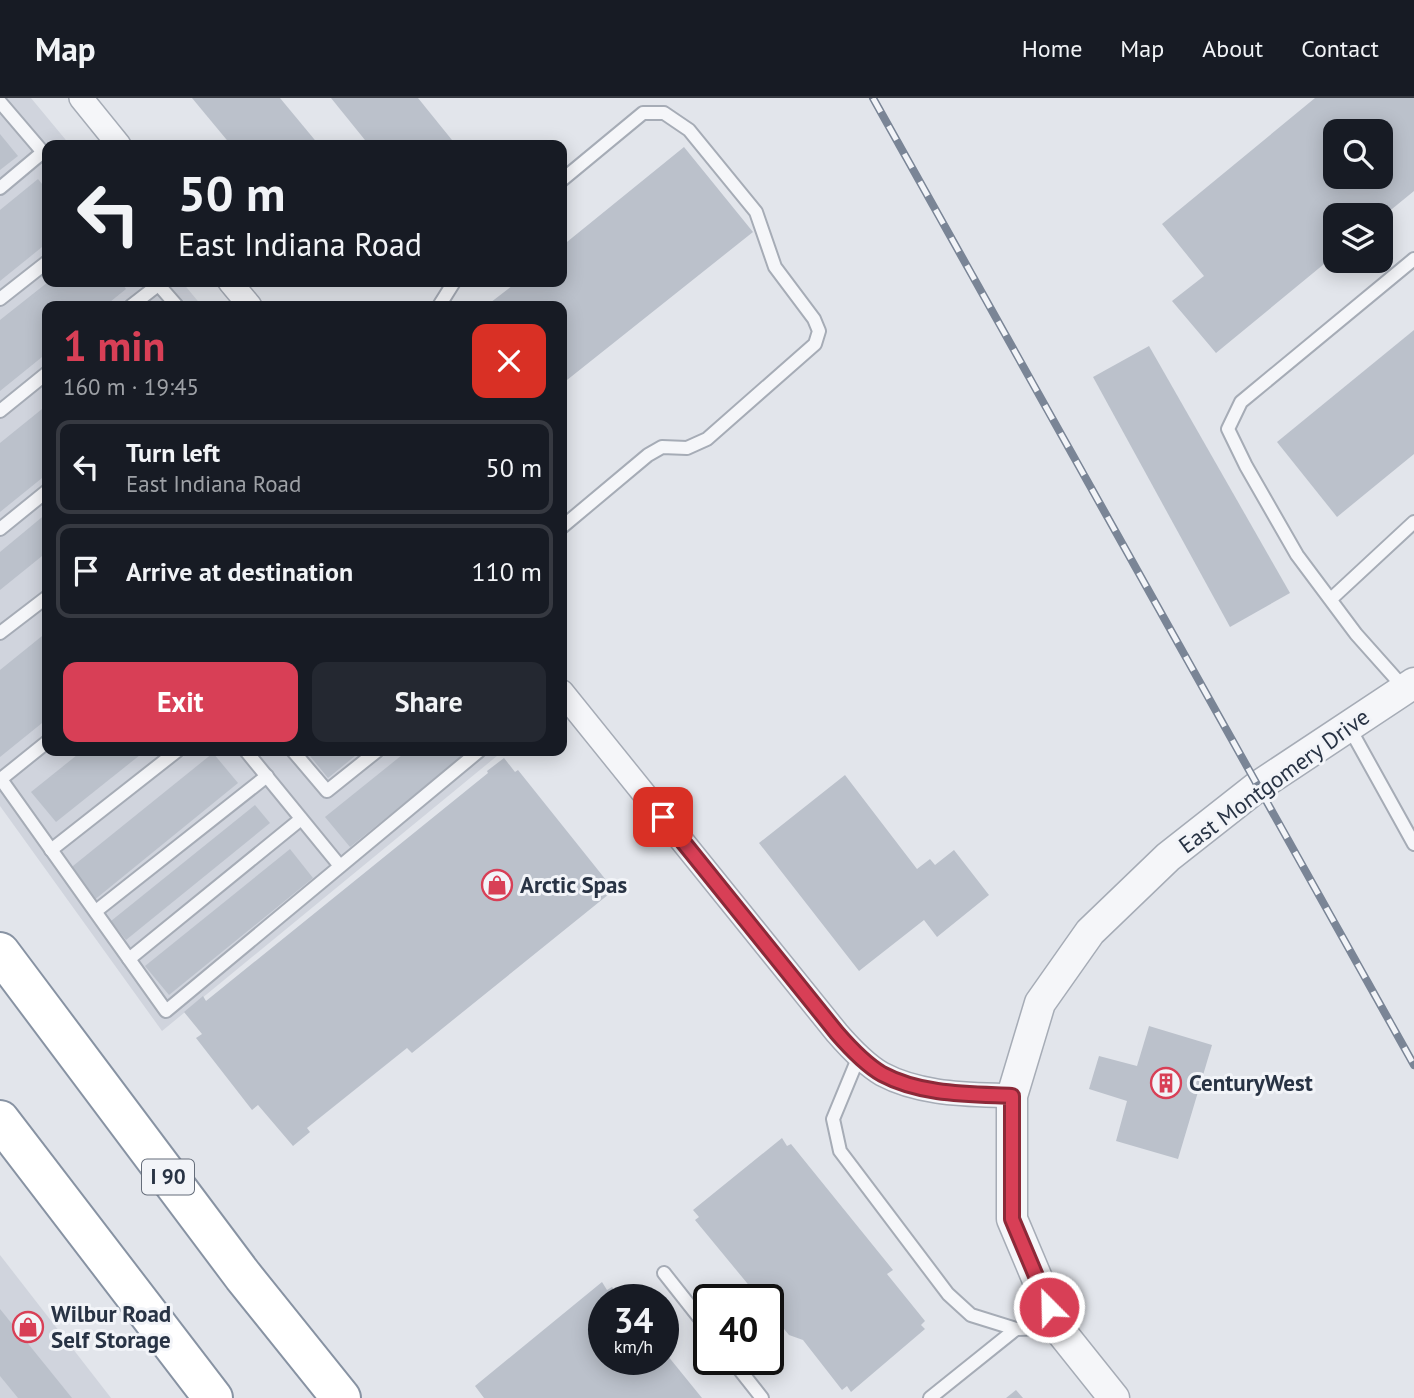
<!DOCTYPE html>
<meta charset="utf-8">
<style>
:root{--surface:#171b24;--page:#242831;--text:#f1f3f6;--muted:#9ea1a6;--line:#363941;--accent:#d83f56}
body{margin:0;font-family:"PT Sans",sans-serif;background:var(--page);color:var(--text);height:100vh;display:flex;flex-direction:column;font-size:26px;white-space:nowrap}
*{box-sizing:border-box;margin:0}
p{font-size:23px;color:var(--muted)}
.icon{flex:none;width:38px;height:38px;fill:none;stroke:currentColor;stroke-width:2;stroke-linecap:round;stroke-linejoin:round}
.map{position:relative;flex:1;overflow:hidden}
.details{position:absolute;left:42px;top:203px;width:525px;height:455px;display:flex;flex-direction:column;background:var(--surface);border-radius:14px;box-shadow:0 4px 18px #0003}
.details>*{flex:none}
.banner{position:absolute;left:42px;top:42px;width:525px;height:147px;border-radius:14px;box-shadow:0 4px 18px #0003;background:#171b24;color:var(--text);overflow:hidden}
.controls{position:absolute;left:1323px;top:21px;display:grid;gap:14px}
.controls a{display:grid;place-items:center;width:70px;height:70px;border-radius:14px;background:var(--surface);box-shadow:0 4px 18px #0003;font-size:35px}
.speed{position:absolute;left:588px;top:1186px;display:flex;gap:14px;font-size:35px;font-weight:700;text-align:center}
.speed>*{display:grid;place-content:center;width:91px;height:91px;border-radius:50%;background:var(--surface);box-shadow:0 4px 18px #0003;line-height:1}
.speed small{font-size:18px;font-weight:400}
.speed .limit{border:4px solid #111;border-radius:10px;background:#fff;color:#111}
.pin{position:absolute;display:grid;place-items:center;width:60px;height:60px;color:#fff;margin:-30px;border-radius:14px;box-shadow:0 4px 10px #0006}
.me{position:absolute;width:77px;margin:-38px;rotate:337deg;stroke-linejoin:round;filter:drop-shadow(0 0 5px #0008)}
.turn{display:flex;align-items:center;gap:24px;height:147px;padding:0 21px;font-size:32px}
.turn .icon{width:91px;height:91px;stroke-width:2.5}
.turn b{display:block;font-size:49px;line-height:60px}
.round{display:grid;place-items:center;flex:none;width:74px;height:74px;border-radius:14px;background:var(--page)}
.summary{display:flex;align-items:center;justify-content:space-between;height:119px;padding:0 21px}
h1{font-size:42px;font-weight:700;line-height:52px;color:var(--accent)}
.button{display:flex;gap:14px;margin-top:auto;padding:14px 21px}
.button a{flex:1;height:80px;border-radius:14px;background:var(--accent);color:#fff;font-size:28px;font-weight:700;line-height:80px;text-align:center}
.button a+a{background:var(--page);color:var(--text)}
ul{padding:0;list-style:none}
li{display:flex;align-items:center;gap:21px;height:94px;margin:0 14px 10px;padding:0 7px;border:4px solid var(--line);border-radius:14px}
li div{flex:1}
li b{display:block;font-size:26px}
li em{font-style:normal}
header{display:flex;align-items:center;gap:42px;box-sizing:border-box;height:98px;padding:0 35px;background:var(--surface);border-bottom:2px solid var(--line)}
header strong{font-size:33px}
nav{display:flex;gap:38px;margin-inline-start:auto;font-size:24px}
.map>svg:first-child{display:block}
.built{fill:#d0d4dd}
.building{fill:#bbc1cb;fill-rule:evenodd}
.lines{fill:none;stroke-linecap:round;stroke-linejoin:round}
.service-casing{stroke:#a6acb6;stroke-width:16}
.minor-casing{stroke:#a6acb6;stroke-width:26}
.tertiary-casing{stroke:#a6acb6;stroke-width:33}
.motorway-casing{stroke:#8893a3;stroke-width:42}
.service{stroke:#f5f6f9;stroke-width:12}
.minor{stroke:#f5f6f9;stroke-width:23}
.tertiary{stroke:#f5f6f9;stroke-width:30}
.motorway{stroke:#fff;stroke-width:38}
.rail-casing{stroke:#7a8596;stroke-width:8}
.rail{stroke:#f2f4f8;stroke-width:5;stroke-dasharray:16;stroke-linecap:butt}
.route-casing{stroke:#8c2938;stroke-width:18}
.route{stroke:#d83f56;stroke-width:12}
.labels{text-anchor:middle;stroke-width:6;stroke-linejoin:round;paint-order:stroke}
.shield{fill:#f2f4f8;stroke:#656d7a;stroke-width:2}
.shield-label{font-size:21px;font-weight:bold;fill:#283344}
.street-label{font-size:23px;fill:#283344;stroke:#f2f4f8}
.poi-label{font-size:23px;font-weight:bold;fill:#283344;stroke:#f2f4f8;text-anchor:start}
</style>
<header>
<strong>Map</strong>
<nav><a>Home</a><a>Map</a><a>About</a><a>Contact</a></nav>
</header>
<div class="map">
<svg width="1414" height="1300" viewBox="0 0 1414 1300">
<rect width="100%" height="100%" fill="#e2e5eb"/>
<g class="built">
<polygon points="0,0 31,0 70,47 47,47 47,184 182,184 202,208 47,208 47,653 503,653 162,933 0,708"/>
<polygon points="0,1157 111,1300 0,1300"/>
</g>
<g class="building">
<polygon points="192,0 280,0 319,47 231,47"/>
<polygon points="331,0 418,0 456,47 369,47"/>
<path d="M1315 0H1414V93L1381 120V117H1335V157L1216 255 1172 203 1204 178 1162 126ZM1335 33H1381V79H1335Z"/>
<polygon points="0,36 18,58 0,72"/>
<polygon points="684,49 753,134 562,286 562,208 486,208 517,184 562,184 562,148"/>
<polygon points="38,81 47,92 47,145 0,183 0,112"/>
<polygon points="48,184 121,184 126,191 105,208 47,208 47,255 0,293 0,222"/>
<polygon points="1414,232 1414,356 1337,419 1277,344"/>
<polygon points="1149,248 1290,495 1230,529 1093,279"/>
<polygon points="47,307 47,376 0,414 0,345"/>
<polygon points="47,415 47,454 0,492 0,454"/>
<polygon points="47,534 47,621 0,659 0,572"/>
<polygon points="82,653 145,653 56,724 31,694"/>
<polygon points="306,653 361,653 328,680"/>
<polygon points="407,653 469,653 350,749 325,719"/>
<polygon points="213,655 238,685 93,803 68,772"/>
<polygon points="504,660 515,674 518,672 614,792 412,955 407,950 307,1030 310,1034 293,1048 258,1007 252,1012 196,940 202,936 184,914 203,898 206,903 488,675 487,673"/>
<polygon points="845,677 917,771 930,761 935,767 954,752 989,797 937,839 924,822 859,873 759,745"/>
<polygon points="255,707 270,725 126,842 111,823"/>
<polygon points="290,751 313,780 169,897 145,868"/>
<polygon points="1149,928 1212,947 1178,1061 1116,1043 1127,1003 1089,991 1099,958 1137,968"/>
<polygon points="782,1040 787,1048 791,1046 893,1172 887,1176 925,1223 921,1227 925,1231 851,1294 847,1288 842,1292 803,1242 789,1237 768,1212 768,1202 761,1202 695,1122 699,1119 693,1112"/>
<polygon points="602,1184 607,1192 612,1189 623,1202 604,1202 604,1262 663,1262 663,1252 702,1300 484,1300 475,1288"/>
<polygon points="0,1211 72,1300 18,1300 0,1278"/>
<polygon points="1016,1292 1023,1300 1006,1300"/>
</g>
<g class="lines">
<g class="service-casing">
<g id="service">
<polyline points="0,4 47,59"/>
<polyline points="562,82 643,15 664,15 689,32 756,114 775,169 814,221 819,233 815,246 707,341 687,350 662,349 648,357 562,429"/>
<polyline points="0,90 43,54"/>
<polyline points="156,184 177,208"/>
<polyline points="0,201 47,164"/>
<polyline points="131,208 158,187"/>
<polyline points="439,208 454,184"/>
<polyline points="0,313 47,275"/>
<polyline points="0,431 47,393"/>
<polyline points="1331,501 1414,424"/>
<polyline points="0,535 47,499"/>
<polyline points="1405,591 1356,536 1297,457 1246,368 1228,331 1241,304 1414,161"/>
<polyline points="1349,629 1414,746"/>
<polyline points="246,653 340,768"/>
<polyline points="293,653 327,693 377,653"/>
<polyline points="0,680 166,913 479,653"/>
<polyline points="1,681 47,644"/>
<polyline points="51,752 177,653"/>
<polyline points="96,813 267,678"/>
<polyline points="129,861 301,721"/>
<polyline points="859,958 833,1021 840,1053 948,1196 971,1217 1016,1231 1056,1230"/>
<polyline points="664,1175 709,1232"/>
<polyline points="732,1262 762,1300"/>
<polyline points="930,1300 1016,1231"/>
</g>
</g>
<g class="minor-casing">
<g id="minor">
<polyline points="81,0 119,47"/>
<polyline points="230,184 250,208"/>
<path d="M562 594 837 935C850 950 865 966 882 976 921 997 969 996 1012 998"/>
</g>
</g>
<g class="tertiary-casing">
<polyline id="tertiary" points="1114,1300 1058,1230 1012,1121 1012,998 1040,905 1090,834 1168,759 1257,689 1414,585"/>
</g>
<g class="motorway-casing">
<g id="motorway">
<polyline points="0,854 243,1178 341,1300"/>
<polyline points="0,1022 213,1300"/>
</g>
</g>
<use href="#service" class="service"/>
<use href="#minor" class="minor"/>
<use href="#tertiary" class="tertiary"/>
<use href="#motorway" class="motorway"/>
<g class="rail-casing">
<polyline id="rail" points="873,0 1414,967"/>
</g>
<use href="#rail" class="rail"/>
</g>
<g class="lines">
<g class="route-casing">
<path id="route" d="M663 719 837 935C850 950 865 966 882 976 921 997 969 996 1012 998V1121L1049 1209"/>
</g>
<use href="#route" class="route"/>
</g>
<defs>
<g id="shop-ring" transform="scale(1.575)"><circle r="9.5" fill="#f2f4f8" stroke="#d83f56" stroke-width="1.5"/><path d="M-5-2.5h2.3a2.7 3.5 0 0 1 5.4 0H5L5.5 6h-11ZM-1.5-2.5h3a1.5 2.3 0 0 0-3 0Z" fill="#d83f56"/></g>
<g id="building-ring" transform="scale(1.575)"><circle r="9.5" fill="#f2f4f8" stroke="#d83f56" stroke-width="1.5"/><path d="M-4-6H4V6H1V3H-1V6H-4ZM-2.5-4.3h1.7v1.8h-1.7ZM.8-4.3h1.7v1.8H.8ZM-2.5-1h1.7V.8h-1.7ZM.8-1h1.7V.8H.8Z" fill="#d83f56"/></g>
</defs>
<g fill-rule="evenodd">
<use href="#shop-ring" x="497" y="787"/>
<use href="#building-ring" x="1166" y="985"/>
<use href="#shop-ring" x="28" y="1229"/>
</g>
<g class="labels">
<rect class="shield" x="142" y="1061.5" width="52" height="35" rx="5"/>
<g class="shield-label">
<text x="168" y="1086">I 90</text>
</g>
<g class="street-label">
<text transform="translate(1274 683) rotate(-36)" y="8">East Montgomery Drive</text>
</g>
<g class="poi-label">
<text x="520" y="795">Arctic Spas</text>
<text x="1189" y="993">CenturyWest</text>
<text x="51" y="1224">Wilbur Road<tspan x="51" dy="26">Self Storage</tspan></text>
</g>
</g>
</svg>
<div class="controls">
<a><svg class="icon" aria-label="search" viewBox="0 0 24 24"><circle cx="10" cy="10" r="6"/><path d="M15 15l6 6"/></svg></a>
<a><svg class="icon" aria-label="layers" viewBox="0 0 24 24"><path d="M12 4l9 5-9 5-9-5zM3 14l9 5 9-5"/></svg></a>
</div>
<div class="speed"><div>34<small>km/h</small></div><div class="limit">40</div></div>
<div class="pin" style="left:663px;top:719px;background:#d93025"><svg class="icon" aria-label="arrive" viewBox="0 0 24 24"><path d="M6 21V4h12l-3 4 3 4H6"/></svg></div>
<svg class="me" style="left:1049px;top:1209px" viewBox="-20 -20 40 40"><circle r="17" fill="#d83f56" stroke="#fff" stroke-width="3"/><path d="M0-11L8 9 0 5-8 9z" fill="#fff"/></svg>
<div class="banner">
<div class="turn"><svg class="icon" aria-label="left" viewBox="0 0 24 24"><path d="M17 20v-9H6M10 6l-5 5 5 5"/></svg><div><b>50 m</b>East Indiana Road</div></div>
</div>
<section class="details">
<div class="summary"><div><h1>1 min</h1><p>160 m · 19:45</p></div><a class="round" style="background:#d93025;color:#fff"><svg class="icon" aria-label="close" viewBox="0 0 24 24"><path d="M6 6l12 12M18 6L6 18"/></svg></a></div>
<ul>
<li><svg class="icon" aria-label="left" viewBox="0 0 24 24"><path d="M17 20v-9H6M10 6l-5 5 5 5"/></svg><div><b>Turn left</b><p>East Indiana Road</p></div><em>50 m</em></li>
<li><svg class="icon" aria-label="arrive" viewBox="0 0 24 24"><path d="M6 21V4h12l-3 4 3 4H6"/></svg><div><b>Arrive at destination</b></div><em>110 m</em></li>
</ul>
<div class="button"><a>Exit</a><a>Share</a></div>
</section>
</div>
